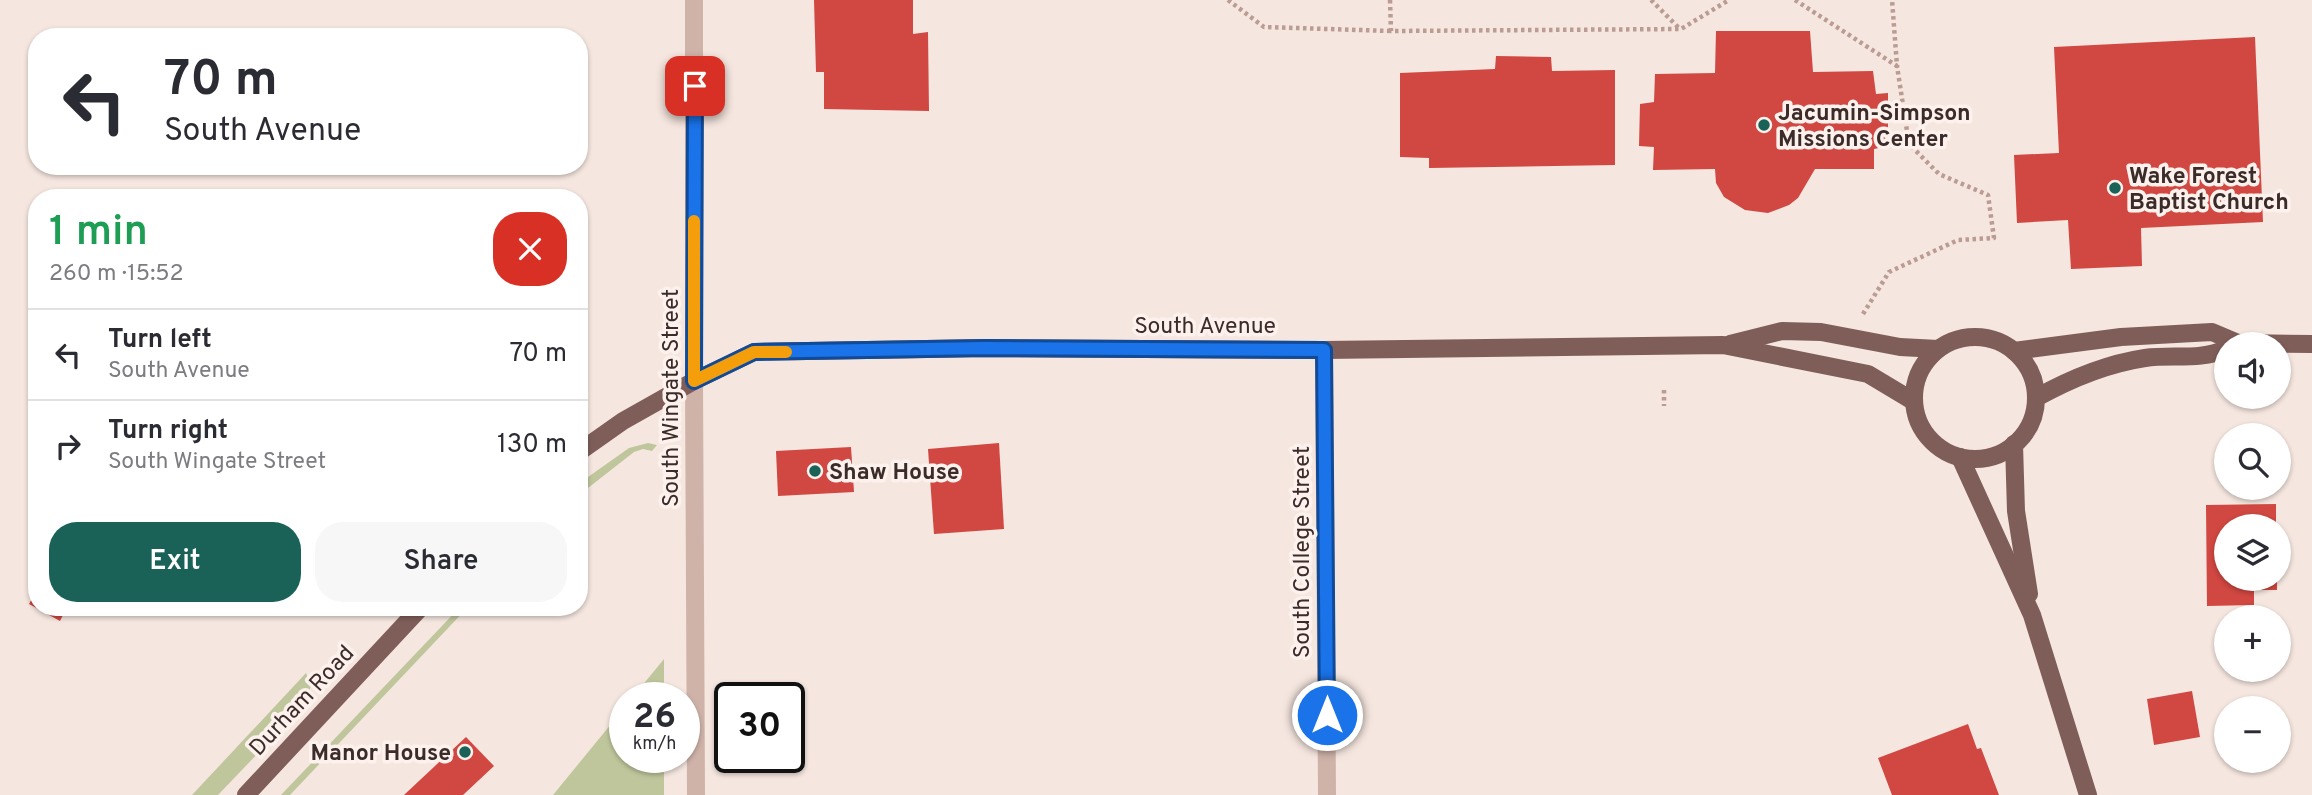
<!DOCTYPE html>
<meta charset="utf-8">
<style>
:root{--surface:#fff;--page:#f7f7f7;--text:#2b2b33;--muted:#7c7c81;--line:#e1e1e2;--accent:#1a6258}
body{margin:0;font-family:Overpass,sans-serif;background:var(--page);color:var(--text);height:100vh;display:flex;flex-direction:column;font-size:26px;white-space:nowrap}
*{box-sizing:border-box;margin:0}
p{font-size:23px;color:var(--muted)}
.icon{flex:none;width:38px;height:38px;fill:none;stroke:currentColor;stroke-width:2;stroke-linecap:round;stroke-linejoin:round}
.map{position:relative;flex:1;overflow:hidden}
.panel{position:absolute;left:28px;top:189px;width:560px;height:427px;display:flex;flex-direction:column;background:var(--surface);border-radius:28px;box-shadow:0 2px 5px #0004}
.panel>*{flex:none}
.guide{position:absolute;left:28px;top:28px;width:560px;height:147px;border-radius:28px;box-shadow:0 2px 5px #0004;background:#fff;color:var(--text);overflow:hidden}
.fabs{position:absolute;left:2214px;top:332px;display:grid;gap:14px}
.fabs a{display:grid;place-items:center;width:77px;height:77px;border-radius:50%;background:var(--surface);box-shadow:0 2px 5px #0004;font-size:35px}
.speed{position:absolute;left:609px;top:682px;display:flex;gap:14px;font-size:35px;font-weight:700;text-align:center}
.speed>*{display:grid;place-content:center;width:91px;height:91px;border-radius:50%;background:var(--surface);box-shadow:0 2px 5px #0004;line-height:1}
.speed small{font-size:18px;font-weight:400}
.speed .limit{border:4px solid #111;border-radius:10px;background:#fff;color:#111}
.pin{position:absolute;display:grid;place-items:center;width:60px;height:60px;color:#fff;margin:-30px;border-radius:14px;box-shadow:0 4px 10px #0006}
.me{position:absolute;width:77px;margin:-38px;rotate:0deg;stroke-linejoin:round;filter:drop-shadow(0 0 5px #0008)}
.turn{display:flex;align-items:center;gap:24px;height:147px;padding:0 21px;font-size:32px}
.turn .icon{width:91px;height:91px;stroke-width:2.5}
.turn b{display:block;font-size:49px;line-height:60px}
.round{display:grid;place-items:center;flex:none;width:74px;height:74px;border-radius:28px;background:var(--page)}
.headline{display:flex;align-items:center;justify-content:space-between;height:119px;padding:0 21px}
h1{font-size:42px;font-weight:600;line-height:52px;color:#1e9e55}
.primary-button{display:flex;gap:14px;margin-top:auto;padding:14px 21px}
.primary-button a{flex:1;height:80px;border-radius:28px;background:var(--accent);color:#fff;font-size:28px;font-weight:600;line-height:80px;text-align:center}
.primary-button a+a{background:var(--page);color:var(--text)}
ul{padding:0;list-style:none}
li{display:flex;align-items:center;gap:21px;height:91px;padding:0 21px;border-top:2px solid var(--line)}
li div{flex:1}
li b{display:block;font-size:26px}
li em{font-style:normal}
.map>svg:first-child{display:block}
.green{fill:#c0c69c}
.building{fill:#d14741}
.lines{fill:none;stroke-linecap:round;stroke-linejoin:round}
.path{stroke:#bb9c93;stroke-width:4.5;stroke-dasharray:3.5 3.5;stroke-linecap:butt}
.minor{stroke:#cfb3a9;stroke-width:18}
.tertiary{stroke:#cfb3a9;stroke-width:18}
.primary{stroke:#7f5e59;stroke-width:18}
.route-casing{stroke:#114b97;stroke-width:18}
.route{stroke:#1a73e8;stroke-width:12}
.slow{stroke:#f59e0b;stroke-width:12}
.poi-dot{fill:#1a6258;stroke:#fcf1ec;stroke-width:2.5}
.labels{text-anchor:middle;stroke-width:7;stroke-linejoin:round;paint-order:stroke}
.poi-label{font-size:23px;font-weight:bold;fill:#3b2b29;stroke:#fcf1ec;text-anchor:start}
.street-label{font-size:23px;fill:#3b2b29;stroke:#fcf1ec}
</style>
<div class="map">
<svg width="2312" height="795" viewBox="0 0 2312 795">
<rect width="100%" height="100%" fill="#f5e6df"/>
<g class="green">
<polygon points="648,443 657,445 652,451 643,449 634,452 579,495 581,482 629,448"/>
<polygon points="460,607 468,607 290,795 281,795"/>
<polygon points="664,659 664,698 632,698"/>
<polygon points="306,673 311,686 305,704 218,795 192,795"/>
<polygon points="625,707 625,758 664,758 664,795 553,795"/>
</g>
<g class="building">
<polygon points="814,0 913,0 913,34 928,32 929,111 824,109 824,72 816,72"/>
<polygon points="1716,31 1810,31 1813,72 1873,71 1876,94 1888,93 1888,146 1874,149 1874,169 1815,169 1798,198 1789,205 1768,213 1745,210 1724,197 1716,183 1715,169 1653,170 1654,147 1639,146 1640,104 1654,102 1655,74 1715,73"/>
<polygon points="2255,37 2263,222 2141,228 2142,266 2071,269 2068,220 2017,223 2014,155 2059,153 2054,47"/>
<polygon points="1496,56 1551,57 1552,71 1615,70 1615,165 1429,168 1429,158 1400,157 1400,73 1495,69"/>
<polygon points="999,443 1004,529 934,534 928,449"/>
<polygon points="851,447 854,492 778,496 776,451"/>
<polygon points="2276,504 2276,527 2226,527 2226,579 2277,579 2277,590 2254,590 2254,605 2207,606 2206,505"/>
<polygon points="37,590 37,607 67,607 60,621 29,604"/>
<polygon points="2192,691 2200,737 2154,745 2147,699"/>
<polygon points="1968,724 1977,749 1981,748 1999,795 1892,795 1878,758"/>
<polygon points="466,737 494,766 463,795 404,795"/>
</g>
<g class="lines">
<g class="path">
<polyline points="1228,0 1264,27 1391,31"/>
<polyline points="1390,0 1391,31 1681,29 1729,0"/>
<polyline points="1651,0 1680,29"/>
<polyline points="1795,0 1897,66 1892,0"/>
<polyline points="1863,314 1889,272 1958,240 1994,238 1988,195 1939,174 1909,144 1897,66"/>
<polyline points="1664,390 1664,406"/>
</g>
<g class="minor">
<polyline points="1324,350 1327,795"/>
<polyline points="694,381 696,795"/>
</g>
<polyline class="tertiary" points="694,381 694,0"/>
<g class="primary">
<circle cx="1975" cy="398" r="61"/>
<polyline points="1730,344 1782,331 1821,332 1900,347 1938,349"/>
<polyline points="2014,351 2121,337 2212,332 2238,343 2312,344"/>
<path d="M2036 398C2070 379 2105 364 2145 358 2172 354 2200 361 2226 349"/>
<polyline points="2014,444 2016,511 2029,594"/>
<polyline points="579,452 623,421 694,381 754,352 986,348 1324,350 1723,345 1868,374 1913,401"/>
<polyline points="1960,457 2032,615 2088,795"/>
<polyline points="246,795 421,607"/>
</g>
</g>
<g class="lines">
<g class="route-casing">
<polyline id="route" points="695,86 694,381 754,352 986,348 1324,350 1327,715"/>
</g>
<use href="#route" class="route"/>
<polyline class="slow" points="694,221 694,381 754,352 786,352"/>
</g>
<g class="poi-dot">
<circle cx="1764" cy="125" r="7"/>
<circle cx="2115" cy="188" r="7"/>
<circle cx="815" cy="471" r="7"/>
<circle cx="465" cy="752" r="7"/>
</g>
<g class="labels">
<g class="poi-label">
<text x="1778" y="120">Jacumin-Simpson<tspan x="1778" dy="26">Missions Center</tspan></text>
<text x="2129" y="183">Wake Forest<tspan x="2129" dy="26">Baptist Church</tspan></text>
<text x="829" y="479">Shaw House</text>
<text x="451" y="760" text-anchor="end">Manor House</text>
</g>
<g class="street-label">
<text x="1205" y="333">South Avenue</text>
<text transform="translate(670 398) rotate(-90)" y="8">South Wingate Street</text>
<text transform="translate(1301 552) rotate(-90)" y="8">South College Street</text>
<text transform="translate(301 700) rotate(-47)" y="8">Durham Road</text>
</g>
</g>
</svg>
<div class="fabs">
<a><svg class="icon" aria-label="sound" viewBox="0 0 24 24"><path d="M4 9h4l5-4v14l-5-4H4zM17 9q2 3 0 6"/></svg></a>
<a><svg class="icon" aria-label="search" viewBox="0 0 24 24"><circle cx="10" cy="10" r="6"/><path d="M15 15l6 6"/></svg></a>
<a><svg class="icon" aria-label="layers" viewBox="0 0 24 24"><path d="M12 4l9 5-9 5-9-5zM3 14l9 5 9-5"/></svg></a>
<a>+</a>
<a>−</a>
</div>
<div class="speed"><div>26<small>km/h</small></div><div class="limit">30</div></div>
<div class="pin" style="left:695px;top:86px;background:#d93025"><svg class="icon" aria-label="arrive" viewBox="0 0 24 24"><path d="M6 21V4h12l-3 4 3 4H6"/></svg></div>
<svg class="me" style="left:1327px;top:715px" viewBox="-20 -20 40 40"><circle r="17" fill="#1a73e8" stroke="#fff" stroke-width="3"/><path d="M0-11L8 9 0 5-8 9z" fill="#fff"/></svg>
<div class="guide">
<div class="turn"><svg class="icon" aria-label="left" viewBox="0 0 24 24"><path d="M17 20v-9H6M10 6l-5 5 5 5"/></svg><div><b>70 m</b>South Avenue</div></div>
</div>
<section class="panel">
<div class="headline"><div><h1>1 min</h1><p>260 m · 15:52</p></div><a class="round" style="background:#d93025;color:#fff"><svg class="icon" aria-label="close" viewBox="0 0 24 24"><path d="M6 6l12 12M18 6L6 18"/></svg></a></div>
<ul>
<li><svg class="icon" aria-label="left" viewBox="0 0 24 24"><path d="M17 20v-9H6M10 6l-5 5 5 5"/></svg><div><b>Turn left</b><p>South Avenue</p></div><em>70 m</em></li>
<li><svg class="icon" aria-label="right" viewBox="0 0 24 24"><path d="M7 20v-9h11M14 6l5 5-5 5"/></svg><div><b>Turn right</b><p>South Wingate Street</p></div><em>130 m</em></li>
</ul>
<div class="primary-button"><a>Exit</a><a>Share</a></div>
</section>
</div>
